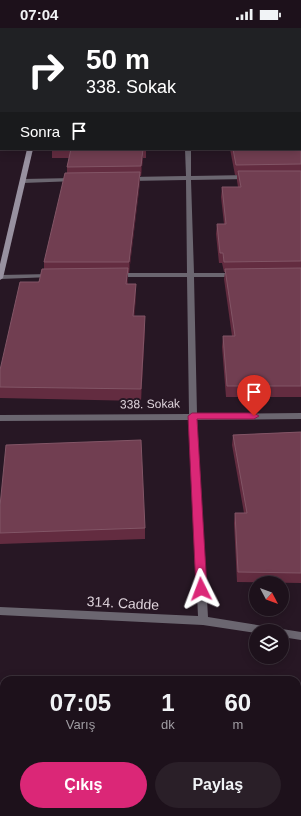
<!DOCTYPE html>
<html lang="tr">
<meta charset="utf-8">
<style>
:root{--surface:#1d111b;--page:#2a1f28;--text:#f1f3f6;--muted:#a09da3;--line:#3b313a;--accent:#db2777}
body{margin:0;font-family:Helvetica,sans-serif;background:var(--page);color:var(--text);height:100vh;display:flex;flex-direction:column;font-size:15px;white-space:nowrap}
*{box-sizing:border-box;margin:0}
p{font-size:13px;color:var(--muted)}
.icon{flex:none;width:22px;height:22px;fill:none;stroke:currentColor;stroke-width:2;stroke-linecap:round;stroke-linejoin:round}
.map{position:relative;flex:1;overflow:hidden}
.details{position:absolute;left:0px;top:648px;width:301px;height:140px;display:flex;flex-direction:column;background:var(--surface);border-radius:12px 12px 0 0;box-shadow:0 2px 10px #0003,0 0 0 1px var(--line)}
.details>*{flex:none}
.banner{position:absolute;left:0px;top:0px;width:301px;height:122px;box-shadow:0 2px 10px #0003,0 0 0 1px var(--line);background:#202124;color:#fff;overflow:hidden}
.needle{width:26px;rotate:131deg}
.fabs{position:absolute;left:249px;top:548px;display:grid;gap:8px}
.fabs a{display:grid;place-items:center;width:40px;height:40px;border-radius:50%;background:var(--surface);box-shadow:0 2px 10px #0003,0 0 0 1px var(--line);font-size:20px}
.pin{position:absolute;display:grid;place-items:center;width:34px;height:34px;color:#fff;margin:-41px -17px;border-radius:50% 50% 50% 0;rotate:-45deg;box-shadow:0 0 4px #0007}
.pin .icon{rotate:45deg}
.me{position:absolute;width:44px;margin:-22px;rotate:357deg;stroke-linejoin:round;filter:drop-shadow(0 0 3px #0008)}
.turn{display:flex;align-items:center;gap:14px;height:84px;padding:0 20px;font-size:18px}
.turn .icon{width:52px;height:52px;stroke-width:2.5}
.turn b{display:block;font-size:28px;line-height:34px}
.then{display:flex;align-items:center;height:38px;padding:0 20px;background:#0003;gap:8px;font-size:15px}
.eta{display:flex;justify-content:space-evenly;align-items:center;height:68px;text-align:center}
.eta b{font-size:24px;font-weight:700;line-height:28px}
.primary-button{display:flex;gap:8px;margin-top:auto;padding:8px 20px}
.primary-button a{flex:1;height:46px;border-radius:24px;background:var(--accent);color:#fff;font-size:16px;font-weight:700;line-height:46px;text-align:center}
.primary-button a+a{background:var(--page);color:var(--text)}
.status{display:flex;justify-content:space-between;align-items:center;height:28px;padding:0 20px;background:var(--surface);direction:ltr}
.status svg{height:11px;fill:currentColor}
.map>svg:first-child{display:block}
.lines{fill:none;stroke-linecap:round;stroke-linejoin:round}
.street{fill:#6b6670;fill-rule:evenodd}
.secondary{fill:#9891a0;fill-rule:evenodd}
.wall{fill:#632c40}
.shaded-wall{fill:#461c2e}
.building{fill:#713e51;stroke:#825566}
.route{fill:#db2777;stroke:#8e194d}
.labels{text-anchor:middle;stroke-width:4;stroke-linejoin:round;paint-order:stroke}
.street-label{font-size:12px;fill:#dfd4dc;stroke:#271724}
.near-street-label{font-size:14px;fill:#dfd4dc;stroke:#271724}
</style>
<div class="status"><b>07:04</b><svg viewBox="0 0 49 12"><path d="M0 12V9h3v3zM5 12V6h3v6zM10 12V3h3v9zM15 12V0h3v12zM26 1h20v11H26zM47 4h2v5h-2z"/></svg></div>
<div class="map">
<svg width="301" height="788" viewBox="0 0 301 788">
<rect width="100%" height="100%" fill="#271724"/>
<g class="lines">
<g class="street">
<polygon points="0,0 34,0 1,1"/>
<rect x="192" y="0" width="4" height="1"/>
<rect x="300" y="71" width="1" height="4"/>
<rect x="0" y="77" width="1" height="4"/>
<polygon points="185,121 191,121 191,148 248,147 251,149 248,151 191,152 194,245 234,245 237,247 234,249 194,249 197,386 301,385 301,391 197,392 208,589 269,599 272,600 274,603 256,603 256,605 203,597 0,587 0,579 198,588 189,392 0,393 0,387 189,386 187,249 118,249 115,247 118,245 187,245 186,152 130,153 127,151 130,149 186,148"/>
<polygon points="74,150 76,151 76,153 23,155 20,153 23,151"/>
<polygon points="50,246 53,248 52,249 0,251 0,247"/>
<polygon points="282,601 301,604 301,612 282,609 282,603 278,603"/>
</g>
<g class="secondary">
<polygon points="30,0 44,0 43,1"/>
<rect x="60" y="0" width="4" height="1"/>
<polygon points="1,111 1,117 0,118 0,112"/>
<polygon points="27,121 33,121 3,250 0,252 0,236"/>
</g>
</g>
<g class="wall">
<polygon points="218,0 301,0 301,67 300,67 300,1 218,1"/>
<polygon points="301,106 301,369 226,369 222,319 223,308 232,308 224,251 225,244 224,244 222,235 219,235 216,206 217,196 224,196 221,169 222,159 238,159 237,153 237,147 235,147 230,121 300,121"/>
<polygon points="52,121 146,121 146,130 143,130 141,148 140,148 140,154 129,245 128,245 128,256 136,268 134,288 145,300 141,373 0,370 0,342 44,241 44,234 67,145 67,139 69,130 52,130"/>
<polygon points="301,404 301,555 237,554 234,495 235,485 244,485 232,417 233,407"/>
<polygon points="0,478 145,500 145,511 0,516"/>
<polygon points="0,658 4,659 4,759 0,759"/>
<polygon points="195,784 297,784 301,788 214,788"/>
</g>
<g class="shaded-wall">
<polygon points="143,121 143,130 141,148 141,138"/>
<polygon points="140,144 140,154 129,245 129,234"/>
<polygon points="128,240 128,252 126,268 126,256"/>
<polygon points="136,256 136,268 134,300 133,288"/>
<polygon points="145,288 145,300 141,373 141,361"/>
</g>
<g class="building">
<polygon points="219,0 301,0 301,58 300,58 300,1 219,1"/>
<polygon points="300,106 301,106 301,136 236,137 233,121 300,121"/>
<polygon points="71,121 143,121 141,138 67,139"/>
<polygon points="238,143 301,143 301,233 224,234 223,225 220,225 217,196 226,196 222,159 241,159"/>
<polygon points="140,144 129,234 44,234 65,145"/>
<polygon points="128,240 126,256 136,256 133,288 145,288 141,361 0,359 0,342 20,254 39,254 42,241"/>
<polygon points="301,240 301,358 227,358 223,308 235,308 225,241"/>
<polygon points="301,404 301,545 238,544 235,485 247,485 233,407"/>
<polygon points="141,412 145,500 0,505 0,478 6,417"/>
<polygon points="0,658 4,659 4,751 0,750"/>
<polygon points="297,697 301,698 301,788 255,788 236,784 297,784"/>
</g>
<polygon class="route" points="192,385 254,385 259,388 254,391 197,391 207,561 205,564 201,566 197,564 196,561 188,388"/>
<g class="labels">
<g class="street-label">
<text transform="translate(150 376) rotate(-1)" y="4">338. Sokak</text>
</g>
<g class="near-street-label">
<text transform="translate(123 575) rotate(3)" y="5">314. Cadde</text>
</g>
</g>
</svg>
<div class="fabs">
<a><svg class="needle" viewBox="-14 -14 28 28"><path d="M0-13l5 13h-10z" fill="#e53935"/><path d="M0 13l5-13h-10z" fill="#a09da3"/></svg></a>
<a><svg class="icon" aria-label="layers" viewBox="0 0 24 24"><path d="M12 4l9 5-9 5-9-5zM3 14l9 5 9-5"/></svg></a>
</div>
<div class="pin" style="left:254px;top:388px;background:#d93025"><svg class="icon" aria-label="arrive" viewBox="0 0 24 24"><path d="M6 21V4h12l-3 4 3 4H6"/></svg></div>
<svg class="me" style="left:201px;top:561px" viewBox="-20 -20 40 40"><path d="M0-17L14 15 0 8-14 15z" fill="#db2777" stroke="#fff" stroke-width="4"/></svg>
<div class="banner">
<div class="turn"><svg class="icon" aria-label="right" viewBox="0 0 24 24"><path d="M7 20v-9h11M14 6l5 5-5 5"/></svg><div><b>50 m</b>338. Sokak</div></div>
<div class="then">Sonra<svg class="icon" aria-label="arrive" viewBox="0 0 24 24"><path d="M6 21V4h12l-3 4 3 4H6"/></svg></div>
</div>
<section class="details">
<div class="eta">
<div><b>07:05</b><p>Varış</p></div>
<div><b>1</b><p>dk</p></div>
<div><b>60</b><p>m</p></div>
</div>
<div class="primary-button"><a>Çıkış</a><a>Paylaş</a></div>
</section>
</div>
